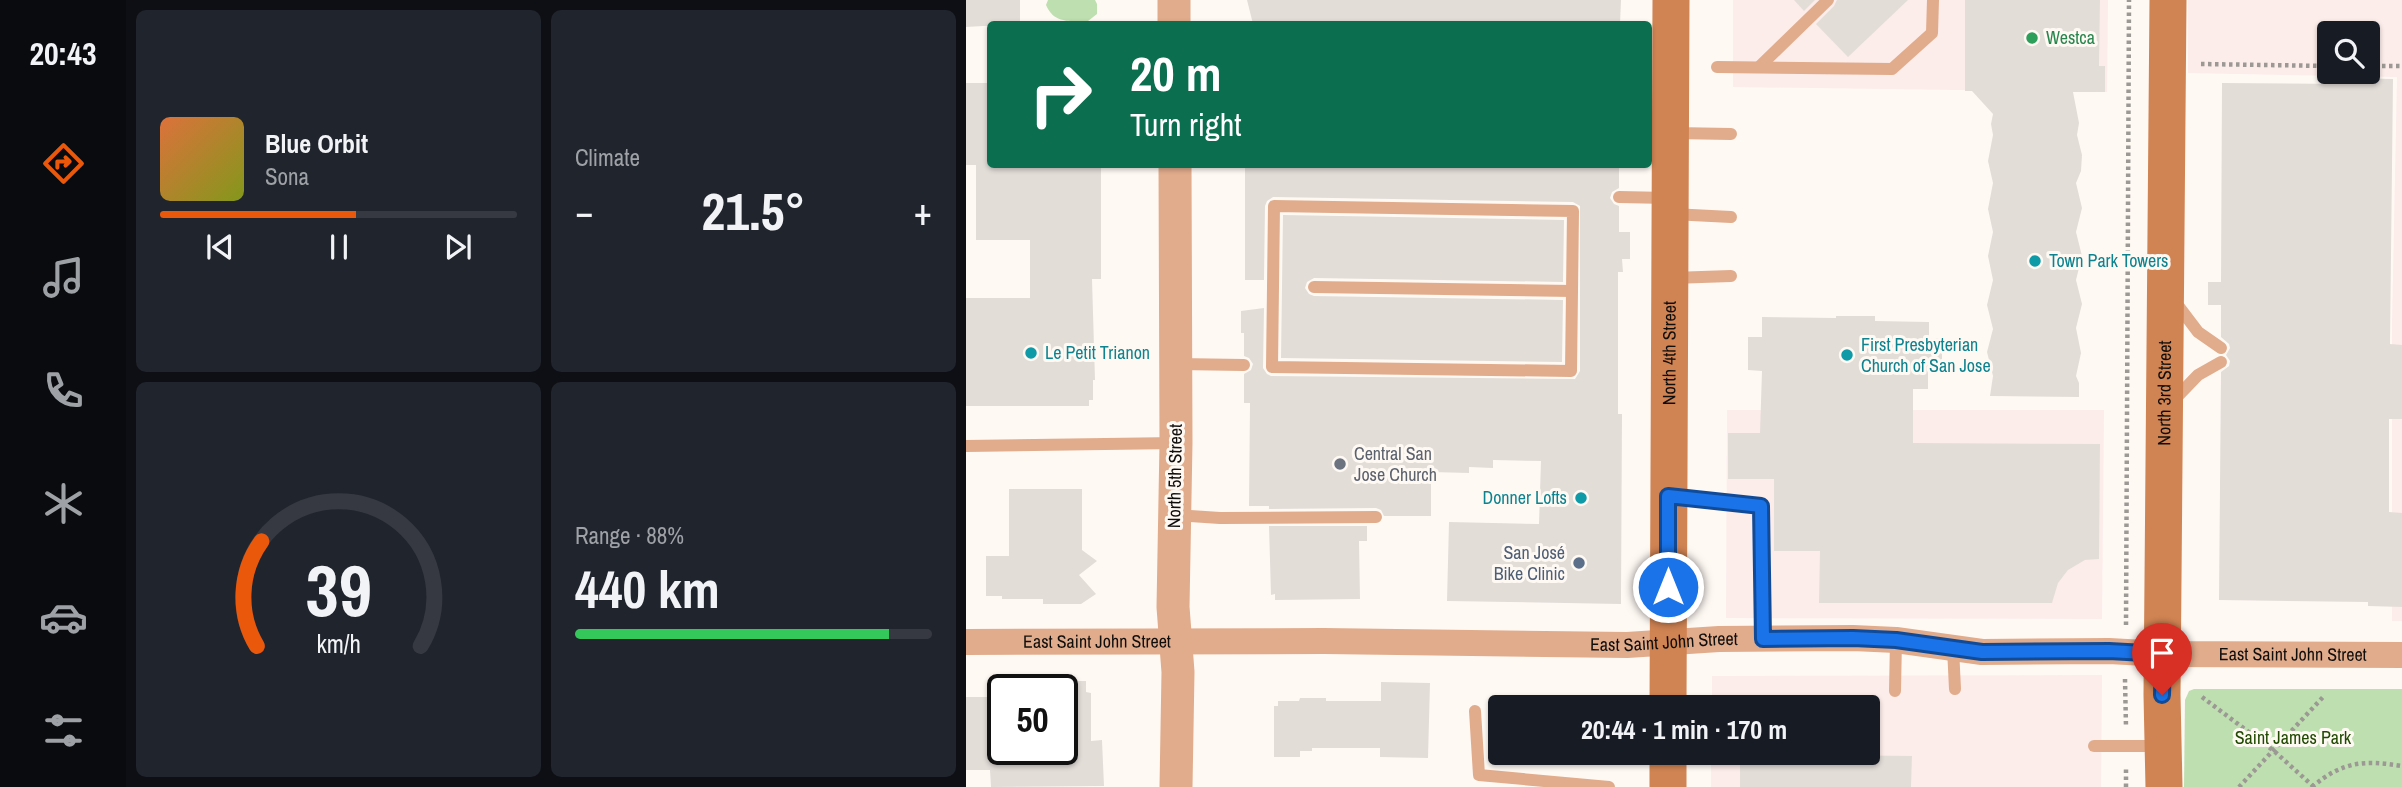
<!DOCTYPE html>
<meta charset="utf-8">
<style>
:root{--surface:#171b24;--page:#20242c;--text:#f1f3f6;--muted:#9ea1a6;--line:#363941;--accent:#ea580c}
body{margin:0;font-family:"Archivo Narrow",sans-serif;background:var(--page);color:var(--text);height:100vh;display:flex;flex-direction:column;font-size:26px;white-space:nowrap}
*{box-sizing:border-box;margin:0}
p{font-size:23px;color:var(--muted)}
.icon{flex:none;width:38px;height:38px;fill:none;stroke:currentColor;stroke-width:2;stroke-linecap:round;stroke-linejoin:round}
.map{position:relative;flex:1;overflow:hidden}
.panel{display:flex;flex-direction:column;gap:10px;padding:10px;background:#0d0f14;width:840px}
.panel>*{flex:none}
.hud{position:absolute;left:21px;top:21px;width:665px;height:147px;border-radius:7px;box-shadow:0 2px 5px #0004;background:#0b6e4f;color:#fff;overflow:hidden}
.fabs{position:absolute;left:1351px;top:21px;display:grid;gap:14px}
.fabs a{display:grid;place-items:center;width:63px;height:63px;border-radius:7px;background:var(--surface);box-shadow:0 2px 5px #0004;font-size:35px}
.speed{position:absolute;left:21px;top:674px;display:flex;gap:14px;font-size:35px;font-weight:700;text-align:center}
.speed>*{display:grid;place-content:center;width:91px;height:91px;border-radius:50%;background:var(--surface);box-shadow:0 2px 5px #0004;line-height:1}
.speed .limit{border:4px solid #111;border-radius:10px;background:#fff;color:#111}
.pin{position:absolute;display:grid;place-items:center;width:60px;height:60px;color:#fff;margin:-72px -30px;border-radius:50% 50% 50% 0;rotate:-45deg;box-shadow:0 0 7px #0007}
.pin .icon{rotate:45deg}
.me{position:absolute;width:77px;margin:-38px;rotate:0deg;stroke-linejoin:round;filter:drop-shadow(0 0 5px #0008)}
.turn{display:flex;align-items:center;gap:24px;height:147px;padding:0 28px;font-size:32px}
.turn .icon{width:91px;height:91px;stroke-width:2.5}
.turn b{display:block;font-size:49px;line-height:60px}
.big{font-size:52px;font-weight:700;line-height:1.1}
.panel .widget{flex:1;display:flex;flex-direction:column;justify-content:center;gap:10px;min-width:0;padding:0 24px;border-radius:10px;background:var(--page)}
.panel .dial{align-items:center;gap:0}
.dial svg{height:182px;overflow:visible;fill:none;stroke:var(--line);stroke-width:7;stroke-linecap:round;text-anchor:middle}
.dial text{fill:var(--text);stroke:none}
.song{display:flex;align-items:center;gap:21px}
.cover{width:84px;height:84px;border-radius:10px;background:linear-gradient(135deg,hsl(20 70% 55%),hsl(70 70% 35%))}
.played{height:7px;border-radius:4px;background:linear-gradient(90deg,var(--accent) 55%,var(--line) 55%)}
.keys{display:flex;justify-content:space-around;direction:ltr}
.heat{display:flex;justify-content:space-between;align-items:center;font-size:38px;direction:ltr}
.charge{height:10px;border-radius:5px;background:linear-gradient(90deg,#34c759 88%,var(--line) 0)}
.panel .tiles{flex:1;display:grid;gap:10px;grid-template-columns:repeat(2,1fr)}
.trip{position:absolute;left:522px;top:695px;width:392px;height:70px;border-radius:7px;background:var(--surface);box-shadow:0 2px 5px #0004;font-weight:700;line-height:70px;text-align:center}
main{display:flex;flex:1;min-height:0}
.dock{display:flex;flex-direction:column;width:126px;justify-content:space-around;align-items:center;background:#090b0e;color:var(--muted)}
.dock .icon{width:49px;height:49px}
.dock .current{color:var(--accent)}
.dock b{font-size:32px;color:var(--text)}
.map>svg:first-child{display:block}
.commercial{fill:#fcecea;fill-rule:evenodd}
.green{fill:#bedfb0}
.building{fill:#e3ddd8}
.lines{fill:none;stroke-linecap:round;stroke-linejoin:round}
.path{stroke:#9c9894;stroke-width:4.5;stroke-dasharray:3.5 3.5;stroke-linecap:butt}
.service{stroke:#e1ac8c;stroke-width:12}
.minor{stroke:#e1ac8c;stroke-width:26}
.tertiary{stroke:#e1ac8c;stroke-width:33}
.secondary{stroke:#d18453;stroke-width:37}
.route-casing{stroke:#114b97;stroke-width:18}
.route{stroke:#1a73e8;stroke-width:12}
.leisure-dot{fill:#2e9e5b;stroke:#fff9f4;stroke-width:2.5}
.culture-dot{fill:#0f9aa8;stroke:#fff9f4;stroke-width:2.5}
.worship-dot{fill:#6b7280;stroke:#fff9f4;stroke-width:2.5}
.service-dot{fill:#5c6f8a;stroke:#fff9f4;stroke-width:2.5}
.labels{text-anchor:middle;stroke-width:6;stroke-linejoin:round;paint-order:stroke}
.leisure-label{font-size:18px;fill:#27864d;stroke:#fff9f4;text-anchor:start}
.culture-label{font-size:18px;fill:#0d838f;stroke:#fff9f4;text-anchor:start}
.street-label{font-size:18px;fill:#100e0d;stroke:#fff9f4}
.worship-label{font-size:18px;fill:#5b616d;stroke:#fff9f4;text-anchor:start}
.service-label{font-size:18px;fill:#4e5e75;stroke:#fff9f4;text-anchor:end}
.park-label{font-size:18px;fill:#1f4a00;stroke:#fff9f4}
</style>
<main>
<nav class="dock">
<b>20:43</b>
<svg class="icon current" aria-label="directions" viewBox="0 0 24 24"><path d="M12 3l9 9-9 9-9-9zM9 14v-3h6M13 9l2 2-2 2"/></svg>
<svg class="icon" aria-label="music" viewBox="0 0 24 24"><path d="M9 18V5l10-2v13"/><circle cx="6" cy="18" r="3"/><circle cx="16" cy="16" r="3"/></svg>
<svg class="icon" aria-label="phone" viewBox="0 0 24 24"><path d="M5 4h4l2 5-3 2q2 4 5 5l2-3 5 2v4C11 20 4 13 5 4z"/></svg>
<svg class="icon" aria-label="climate" viewBox="0 0 24 24"><path d="M12 3v18M4 7l16 10M4 17L20 7"/></svg>
<svg class="icon" aria-label="car" viewBox="0 0 24 24"><path d="M5 17H2v-5l4-1 3-4h7l3 4 3 1v5h-3M9 17h6M6 11h13"/><circle cx="7" cy="17" r="2"/><circle cx="17" cy="17" r="2"/></svg>
<svg class="icon" aria-label="filters" viewBox="0 0 24 24"><path d="M4 7h16M4 17h16"/><circle cx="9" cy="7" r="2"/><circle cx="15" cy="17" r="2"/></svg>
</nav>
<section class="panel">
<div class="tiles">
<div class="widget">
<div class="song"><i class="cover"></i><div><b>Blue Orbit</b><p>Sona</p></div></div>
<div class="played"></div>
<div class="keys"><svg class="icon" aria-label="previous" viewBox="0 0 24 24"><path d="M18 5L8 12l10 7zM5 5v14"/></svg><svg class="icon" aria-label="pause" viewBox="0 0 24 24"><path d="M8 5v14M16 5v14"/></svg><svg class="icon" aria-label="next" viewBox="0 0 24 24"><path d="M6 5l10 7-10 7zM19 5v14"/></svg></div>
</div>
<div class="widget"><p>Climate</p>
<div class="heat"><a>−</a><b class="big">21.5°</b><a>+</a></div>
</div>
<div class="widget dial"><svg viewBox="0 0 100 80">
<path d="M14 69A42 42 0 1 1 86 69"/>
<path d="M14 69A42 42 0 0 1 16 23" stroke="#ea580c"/>
<text x="50" y="56" font-size="32" font-weight="700">39</text>
<text x="50" y="72" font-size="11">km/h</text>
</svg></div>
<div class="widget"><p>Range · 88%</p><b class="big">440 km</b><div class="charge"></div></div>
</div>
</section>
<div class="map">
<svg width="1436" height="787" viewBox="0 0 1436 787">
<rect width="100%" height="100%" fill="#fff9f4"/>
<g class="commercial">
<path d="M 767,0 L 1142,0 L 1141,92 L 767,87 Z"/>
<path d="M 1222,0 L 1436,0 L 1436,621 L 1426,621 L 1426,324 L 1431,77 L 1222,73 ZM 1363,33 L 1402,33 L 1402,72 L 1363,72 Z"/>
<path d="M 761,410 L 1138,410 L 1136,619 L 760,618 Z"/>
<path d="M 1136,675 L 1135,787 L 745,787 L 745,753 L 901,752 L 901,707 L 746,707 L 746,676 Z"/>
</g>
<g class="green">
<path d="M 82,0 L 129,0 L 131,4 L 131,14 L 122,21 C 104,21 88,24 80,5 Z"/>
<path d="M 1228,689 L 1436,689 L 1436,787 L 1218,787 L 1219,700 L 1223,691 Z"/>
</g>
<g class="building">
<path d="M 0,0 L 54,0 L 54,24 L 0,27 Z"/>
<path d="M 281,0 L 655,0 L 654,24 L 287,24 Z"/>
<path d="M 828,0 L 849,0 L 838,11 Z"/>
<path d="M 871,0 L 942,0 L 882,57 L 850,24 L 868,6 Z"/>
<path d="M 999,0 L 1134,0 L 1133,66 L 1139,66 L 1139,92 L 1107,92 L 1113,123 L 1111,135 L 1116,155 L 1115,171 L 1110,183 L 1116,208 L 1110,232 L 1116,256 L 1110,280 L 1116,304 L 1110,328 L 1115,353 L 1110,376 L 1113,383 L 1113,397 L 1024,396 L 1027,376 L 1021,352 L 1027,329 L 1021,305 L 1027,280 L 1022,256 L 1027,232 L 1022,209 L 1027,183 L 1022,161 L 1027,135 L 1025,124 L 1027,114 L 1006,91 L 999,91 Z"/>
<path d="M 1379,78 L 1427,79 L 1424,344 L 1436,345 L 1436,419 L 1423,419 L 1423,512 L 1436,513 L 1436,607 L 1402,606 L 1402,602 L 1253,600 L 1255,372 L 1263,366 L 1264,361 L 1260,355 L 1264,348 L 1263,344 L 1255,337 L 1255,305 L 1242,305 L 1242,282 L 1255,282 L 1256,83 L 1379,84 Z"/>
<path d="M 0,83 L 24,83 L 24,164 L 135,164 L 135,279 L 126,279 L 129,380 L 127,380 L 127,400 L 123,400 L 123,406 L 0,406 L 0,298 L 64,298 L 64,240 L 10,240 L 10,165 L 0,165 Z"/>
<path d="M 285,164 L 653,164 L 653,188 L 646,192 L 644,198 L 648,204 L 653,206 L 653,232 L 664,232 L 664,259 L 656,259 L 657,272 L 652,272 L 652,414 L 656,414 L 655,604 L 481,601 L 483,522 L 573,524 L 575,461 L 527,460 L 527,468 L 503,467 L 503,473 L 465,472 L 465,516 L 418,516 L 415,510 L 410,508 L 303,509 L 303,506 L 283,506 L 284,403 L 278,403 L 278,374 L 285,370 L 287,364 L 283,358 L 278,356 L 278,333 L 275,333 L 275,311 L 298,308 L 297,368 L 301,374 L 305,376 L 609,379 L 614,371 L 614,206 L 607,202 L 307,197 L 301,201 L 299,206 L 298,280 L 279,280 L 279,166 Z"/>
<path d="M 317,215 L 598,220 L 597,282 L 348,278 L 341,282 L 339,288 L 343,294 L 348,296 L 597,300 L 596,362 L 315,358 Z"/>
<path d="M 870,316 L 909,316 L 909,321 L 963,322 L 963,339 L 976,338 L 976,370 L 962,370 L 962,389 L 947,389 L 947,443 L 1134,444 L 1133,559 L 1119,560 L 1102,570 L 1092,583 L 1086,603 L 853,603 L 854,551 L 808,551 L 808,479 L 762,479 L 762,433 L 794,433 L 796,371 L 782,370 L 782,337 L 796,337 L 796,317 L 870,318 Z"/>
<path d="M 43,489 L 116,489 L 116,550 L 131,561 L 113,575 L 130,594 L 115,604 L 77,604 L 77,599 L 36,599 L 36,596 L 20,596 L 20,556 L 43,556 Z"/>
<path d="M 303,526 L 401,526 L 401,541 L 393,541 L 394,599 L 309,600 L 309,594 L 305,595 Z"/>
<path d="M 96,681 L 120,681 L 120,692 L 125,693 L 125,741 L 136,740 L 138,786 L 25,787 L 24,770 L 0,770 L 0,697 L 37,697 L 37,749 L 96,749 Z"/>
<path d="M 415,682 L 464,683 L 462,758 L 414,757 L 414,748 L 346,748 L 346,751 L 334,751 L 334,757 L 308,757 L 308,706 L 312,706 L 312,701 L 333,701 L 334,698 L 360,698 L 360,701 L 415,701 Z"/>
<path d="M 774,754 L 946,756 L 945,787 L 774,787 Z"/>
</g>
<g class="lines">
<g class="path">
<path d="M 1235,64 L 1363,66"/>
<path d="M 1402,66 L 1436,66"/>
<path d="M 1160,625 L 1163,0"/>
<path d="M 1159,679 L 1160,727"/>
<path d="M 1236,697 L 1308,751 L 1348,787"/>
<path d="M 1160,787 L 1160,767"/>
<path d="M 1273,787 L 1358,696"/>
<path d="M 1346,787 C 1377,761 1398,760 1436,766"/>
</g>
<g class="service">
<path d="M 751,67 L 926,69 L 966,33 L 967,0"/>
<path d="M 793,67 L 862,0"/>
<path d="M 709,133 L 765,134"/>
<path d="M 653,197 L 702,198"/>
<path d="M 308,206 L 607,211 L 605,371 L 306,367 Z"/>
<path d="M 706,214 L 765,217"/>
<path d="M 706,278 L 765,276"/>
<path d="M 348,287 L 606,291"/>
<path d="M 1210,303 L 1232,332 L 1255,348"/>
<path d="M 212,364 L 278,365"/>
<path d="M 1207,401 L 1232,375 L 1255,362"/>
<path d="M 0,446 L 210,443"/>
<path d="M 705,496 L 795,506 L 797,639"/>
<path d="M 209,515 L 254,518 L 410,517"/>
<path d="M 987,648 L 989,689"/>
<path d="M 929,691 L 930,640"/>
<path d="M 509,711 L 513,775 L 643,787"/>
<path d="M 1128,746 L 1194,746"/>
</g>
<path class="minor" id="s1" d="M 0,642 L 358,641 L 661,645 L 753,639 L 887,638 L 930,640 L 1016,652 L 1143,651 L 1197,654 L 1436,655"/>
<g class="tertiary">
<path d="M 208,0 L 208,24"/>
<path d="M 209,164 L 210,443 L 207,607 L 212,672 L 210,787"/>
</g>
<g class="secondary">
<path id="s2" d="M 702,707 L 705,0"/>
<path d="M 702,787 L 702,752"/>
<path id="s3" d="M 1198,787 L 1196,695 L 1202,0"/>
</g>
</g>
<g class="lines">
<defs>
<path id="route" d="M 702,587 L 702,496 L 795,506 L 797,639 L 887,638 L 930,640 L 1016,652 L 1143,651 L 1197,654 L 1196,695"/>
</defs>
<use href="#route" class="route-casing"/>
<use href="#route" class="route"/>
</g>
<circle class="leisure-dot" cx="1066" cy="38" r="7"/>
<g class="culture-dot">
<circle cx="1069" cy="261" r="7"/>
<circle cx="65" cy="353" r="7"/>
<circle cx="881" cy="355" r="7"/>
<circle cx="615" cy="498" r="7"/>
</g>
<circle class="worship-dot" cx="374" cy="464" r="7"/>
<circle class="service-dot" cx="613" cy="563" r="7"/>
<g class="labels">
<g class="leisure-label">
<text x="1080" y="44">Westca</text>
</g>
<g class="culture-label">
<text x="1083" y="267">Town Park Towers</text>
<text x="895" y="351">First Presbyterian<tspan x="895" dy="21">Church of San Jose</tspan></text>
<text x="79" y="359">Le Petit Trianon</text>
<text x="601" y="504" text-anchor="end">Donner Lofts</text>
</g>
<g class="street-label">
<text dy="6" stroke="none"><textPath href="#s2" startOffset="354">North 4th Street</textPath></text>
<text dy="6" stroke="none"><textPath href="#s3" startOffset="394">North 3rd Street</textPath></text>
<text transform="translate(209 476) rotate(-89)" y="6">North 5th Street</text>
<text dy="6" stroke="none"><textPath href="#s1" startOffset="131">East Saint John Street</textPath></text>
<text dy="6" stroke="none"><textPath href="#s1" startOffset="698">East Saint John Street</textPath></text>
<text dy="6" stroke="none"><textPath href="#s1" startOffset="1328">East Saint John Street</textPath></text>
</g>
<g class="worship-label">
<text x="388" y="460">Central San<tspan x="388" dy="21">Jose Church</tspan></text>
</g>
<g class="service-label">
<text x="599" y="559">San José<tspan x="599" dy="21">Bike Clinic</tspan></text>
</g>
<g class="park-label">
<text x="1327" y="744">Saint James Park</text>
</g>
</g>
</svg>
<div class="fabs">
<a><svg class="icon" aria-label="search" viewBox="0 0 24 24"><circle cx="10" cy="10" r="6"/><path d="M15 15l6 6"/></svg></a>
</div>
<div class="speed"><div class="limit">50</div></div>
<div class="pin" style="left:1196px;top:695px;background:#d93025"><svg class="icon" aria-label="arrive" viewBox="0 0 24 24"><path d="M6 21V4h12l-3 4 3 4H6"/></svg></div>
<svg class="me" style="left:702px;top:587px" viewBox="-20 -20 40 40"><circle r="17" fill="#1a73e8" stroke="#fff" stroke-width="3"/><path d="M0-11L8 9 0 5-8 9z" fill="#fff"/></svg>
<div class="trip">20:44 · 1 min · 170 m</div>
<div class="hud">
<div class="turn"><svg class="icon" aria-label="right" viewBox="0 0 24 24"><path d="M7 20v-9h11M14 6l5 5-5 5"/></svg><div><b>20 m</b>Turn right</div></div>
</div>
</div>
</main>
